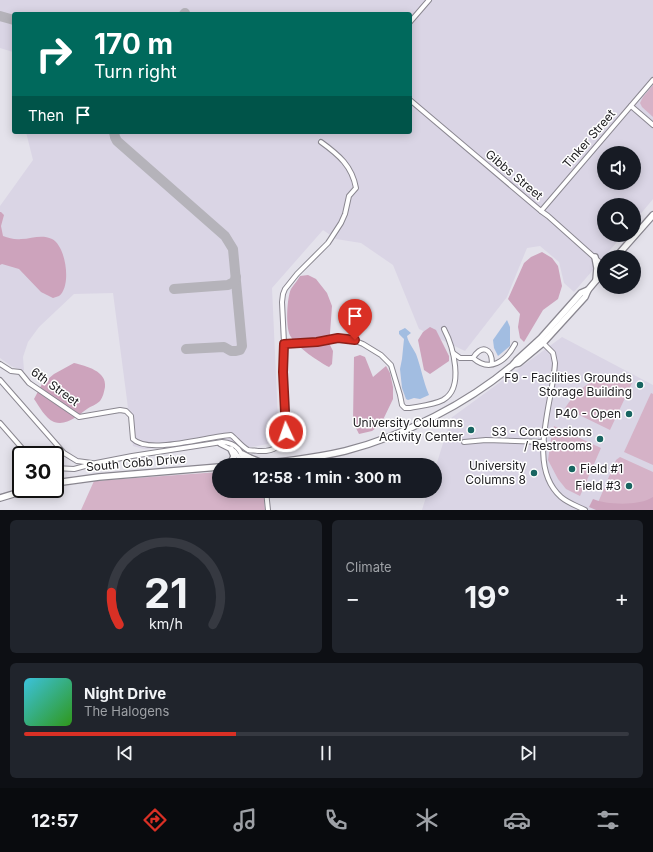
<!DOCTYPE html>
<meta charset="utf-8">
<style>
:root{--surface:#171b24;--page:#20242c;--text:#f1f3f6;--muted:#9ea1a6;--line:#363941;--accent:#d93025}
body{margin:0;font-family:Inter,sans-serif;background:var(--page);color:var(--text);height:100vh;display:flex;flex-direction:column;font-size:15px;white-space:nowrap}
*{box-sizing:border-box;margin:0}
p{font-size:13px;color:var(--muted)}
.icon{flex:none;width:22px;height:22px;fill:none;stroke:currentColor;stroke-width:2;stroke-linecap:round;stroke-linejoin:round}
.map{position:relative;height:510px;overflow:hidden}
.sheet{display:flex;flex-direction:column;gap:10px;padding:10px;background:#0d0f14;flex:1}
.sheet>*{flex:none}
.guide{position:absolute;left:12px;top:12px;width:400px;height:122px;border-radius:4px;box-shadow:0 2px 10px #0003;background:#00695c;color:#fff;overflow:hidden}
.tools{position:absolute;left:597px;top:146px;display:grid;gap:8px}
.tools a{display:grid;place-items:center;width:44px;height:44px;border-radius:50%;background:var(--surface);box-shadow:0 2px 10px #0003;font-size:20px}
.speed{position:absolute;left:12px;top:446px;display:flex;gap:8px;font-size:20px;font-weight:700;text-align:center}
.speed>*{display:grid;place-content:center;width:52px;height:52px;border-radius:50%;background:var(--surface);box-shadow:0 2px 10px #0003;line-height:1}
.speed .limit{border:2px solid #111;border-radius:6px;background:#fff;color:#111}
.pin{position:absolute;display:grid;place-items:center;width:34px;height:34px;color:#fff;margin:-41px -17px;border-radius:50% 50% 50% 0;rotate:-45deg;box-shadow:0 0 4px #0007}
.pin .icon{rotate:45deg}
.me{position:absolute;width:44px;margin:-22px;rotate:357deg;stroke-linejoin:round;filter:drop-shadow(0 0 3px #0008)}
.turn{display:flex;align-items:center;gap:14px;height:84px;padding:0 16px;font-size:18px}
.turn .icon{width:52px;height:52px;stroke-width:2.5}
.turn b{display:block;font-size:28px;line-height:34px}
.then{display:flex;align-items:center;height:38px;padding:0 16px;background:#0003;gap:8px;font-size:15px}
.big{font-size:30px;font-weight:700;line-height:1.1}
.sheet .tile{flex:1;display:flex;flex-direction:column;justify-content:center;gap:6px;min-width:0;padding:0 14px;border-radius:6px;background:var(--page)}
.sheet .dial{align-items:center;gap:0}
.dial svg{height:104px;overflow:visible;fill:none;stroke:var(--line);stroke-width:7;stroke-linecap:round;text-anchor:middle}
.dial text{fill:var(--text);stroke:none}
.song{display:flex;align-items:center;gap:12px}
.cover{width:48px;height:48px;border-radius:6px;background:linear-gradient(135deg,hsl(190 70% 55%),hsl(110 70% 35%))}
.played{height:4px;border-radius:2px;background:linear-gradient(90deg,var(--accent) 35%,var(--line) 35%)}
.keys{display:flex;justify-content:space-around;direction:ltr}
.heat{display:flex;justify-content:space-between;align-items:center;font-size:22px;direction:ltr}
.sheet .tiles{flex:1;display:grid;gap:10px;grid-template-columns:1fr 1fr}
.tile:last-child{grid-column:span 2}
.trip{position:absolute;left:212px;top:458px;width:230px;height:40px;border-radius:20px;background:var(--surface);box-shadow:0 2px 10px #0003;font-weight:700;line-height:40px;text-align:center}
.dock{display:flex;height:64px;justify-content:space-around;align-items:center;background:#090b0e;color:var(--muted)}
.dock .icon{width:28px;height:28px}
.dock .on{color:var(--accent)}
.dock b{font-size:18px;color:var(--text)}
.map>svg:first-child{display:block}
.built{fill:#dad5e5;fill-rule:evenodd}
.green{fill:#d5b2c7}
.forest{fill:#cda3bc}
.water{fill:#a2bde1}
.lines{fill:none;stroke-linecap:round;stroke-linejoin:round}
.taxiway{stroke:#b5b3ba;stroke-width:10}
.minor-casing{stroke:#8a8790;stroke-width:6}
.major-casing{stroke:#8a8790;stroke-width:8}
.minor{stroke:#fff;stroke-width:4}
.major{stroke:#fff;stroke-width:5.5}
.route-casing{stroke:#8d1f18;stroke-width:10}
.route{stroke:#d93025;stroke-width:7}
.poi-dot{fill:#186561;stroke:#fff;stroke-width:1.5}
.labels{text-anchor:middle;stroke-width:3;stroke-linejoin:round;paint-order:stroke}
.street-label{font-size:12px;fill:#222124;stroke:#fff}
.poi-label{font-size:12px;fill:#222124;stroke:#fff;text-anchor:end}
</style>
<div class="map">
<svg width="653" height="510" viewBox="0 0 653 510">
<rect width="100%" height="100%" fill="#e4e2eb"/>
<g class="built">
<path d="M 0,0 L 653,0 L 653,199 L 634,222 L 634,205 L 604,205 L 604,235 L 623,235 L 574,292 L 564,283 L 559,262 L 540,246 L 527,248 L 507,297 L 465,351 L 419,329 L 393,265 L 361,243 L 336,239 L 323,230 L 272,288 L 279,442 L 245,448 L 226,439 L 160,448 L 144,449 L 133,446 L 113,293 L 74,294 L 39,327 L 28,342 L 23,357 L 24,371 L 11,366 L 0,358 L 0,206 L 33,160 L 26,132 L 410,132 L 410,14 L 14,14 L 14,53 L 13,52 L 0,48 ZM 604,153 L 634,153 L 634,183 L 604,183 Z"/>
<path d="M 562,337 L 653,385 L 653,510 L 422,510 L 428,491 L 435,491 L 435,469 L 451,418 Z"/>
</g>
<g class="green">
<path d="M 653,85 L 653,117 L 642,107 L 640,103 L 643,97 Z"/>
<path d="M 603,377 L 616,378 L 632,383 L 610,430 L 565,408 C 575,393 585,383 603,377 Z"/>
<path d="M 651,393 L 653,394 L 653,465 L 624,452 Z"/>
<path d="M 554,426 L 601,448 L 580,496 L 566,489 L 558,479 L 548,460 L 551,439 Z"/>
<path d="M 620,457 L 653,472 L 653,500 L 642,507 L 597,505 L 616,460 Z"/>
<path d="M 219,472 L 219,491 L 263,491 L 265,510 L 81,510 L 94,481 Z"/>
</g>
<g class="forest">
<path d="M 0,212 L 1,212 L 4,215 L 1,226 L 3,236 C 9,238 15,240 21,239 C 32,239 41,234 52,239 C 66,246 72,286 59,296 C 57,297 55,297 53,298 L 41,292 L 19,269 L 2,264 L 0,265 Z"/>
<path d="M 542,252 L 552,258 L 558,266 L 562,286 L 558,299 L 543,310 L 524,342 L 520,338 L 518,327 L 520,314 L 508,299 L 524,263 L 531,257 Z"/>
<path d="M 308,275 L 316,279 L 327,293 L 332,306 L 330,333 L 330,345 L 333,351 L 332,364 L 329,367 C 319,362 297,347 291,337 C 285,329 287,297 291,289 C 294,284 298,280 300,276 Z"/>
<path d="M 430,327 L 436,330 L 449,356 L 449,361 L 430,374 L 424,370 L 418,340 L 423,332 Z"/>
<path d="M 360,355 L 365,357 L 373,377 L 386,366 L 390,373 L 393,387 L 393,399 L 381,424 L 372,431 L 359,434 L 353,422 L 354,357 Z"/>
<path d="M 74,363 C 86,366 107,371 105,387 C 104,392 103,397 100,401 C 96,405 91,406 87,409 C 77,416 67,426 54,422 C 45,418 39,406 34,399 L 42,384 L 54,374 Z"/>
<path d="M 653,497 L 653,510 L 596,510 L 589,507 L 593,499 C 607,505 640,506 653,497 Z"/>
</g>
<g class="water">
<path d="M 507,320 L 510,327 L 510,346 L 498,356 L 494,348 L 493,340 Z"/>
<path d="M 405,328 L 411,333 L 407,336 C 408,342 413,348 416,354 C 421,367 423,381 429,395 L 420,399 L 414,398 L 408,400 L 406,399 L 402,388 L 400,369 L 402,359 L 404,339 L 399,334 L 399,331 Z"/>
</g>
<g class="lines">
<g class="taxiway">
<path d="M 184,14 L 185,13"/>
<path d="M 0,16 L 14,20"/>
<path d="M 114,132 L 115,137 L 117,141 L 225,236 L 233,249 L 242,346 L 240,350 L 236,351 L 231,351 L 224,347 L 186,349"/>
<path d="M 174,289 L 228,285 L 234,282 L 236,277"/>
</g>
<defs>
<g id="minor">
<path d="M 410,22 L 429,0"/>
<path d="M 410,100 L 541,211 L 548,216 L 604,266"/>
<path d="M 631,106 L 653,125"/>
<path d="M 541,211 L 653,80"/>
<path d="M 284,343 L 317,342 L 338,338 L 351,339 L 363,344 L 381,355 L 391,365 L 400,395 L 402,405 L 405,408 L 410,408 C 420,406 433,405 443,400 C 465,388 453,346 444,329"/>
<path d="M 543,343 L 553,353 L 555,363 C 553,403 526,466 561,497 C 568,503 577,506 585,510"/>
<path d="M 453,353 L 460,358 L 473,358 C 482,344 492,348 492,364"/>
<path d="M 473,358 C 490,373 506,361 515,344"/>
<path d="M 0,364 L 11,371 L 20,372 L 29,383 L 79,417 L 120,410 L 126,411 L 131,416 L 133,439 C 148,455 209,436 231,435 C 236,439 242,447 248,450 C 251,451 255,450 258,451 C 274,452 281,447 286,432 L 283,372 L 284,343 L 282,302 L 283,294 L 285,289 L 297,274 L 328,243 L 341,223 L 345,214 L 349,196 L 356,188 C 352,166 339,155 321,142"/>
<path d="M 0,380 L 64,453 L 77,461 L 92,463"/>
<path d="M 0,423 L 28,455"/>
<path d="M 464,442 L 486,440 L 544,442"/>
<path d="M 220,444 L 234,451 L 243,463"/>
<path d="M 55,468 L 74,469 L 96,463 L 132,456 L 222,442 C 237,443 242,451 245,465"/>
<path d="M 266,491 L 268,510"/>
</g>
<g id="major">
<path d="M 595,257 L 597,268 L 596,280"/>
<path d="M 616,257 L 653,215"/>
<path d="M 514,364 L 519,363 L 543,343 L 585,297 L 588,290"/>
<path d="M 242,454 L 250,458 L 262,463"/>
<path d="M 230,465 L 234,456 L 231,449"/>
<path d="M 243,465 C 277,462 311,459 345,451 C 404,436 468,403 514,364 L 517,360 L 541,338 L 581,293 L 588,290 L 604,271"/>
<path d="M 55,483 L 99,477 L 219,467"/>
<path d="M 0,498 L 30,489"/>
</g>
</defs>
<use href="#minor" class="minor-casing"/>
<use href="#major" class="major-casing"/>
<use href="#minor" class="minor"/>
<use href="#major" class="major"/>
</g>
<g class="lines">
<defs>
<path id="route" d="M 286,432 L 283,372 L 284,344 L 317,342 L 338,338 L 355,340"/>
</defs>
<use href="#route" class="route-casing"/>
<use href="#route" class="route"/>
</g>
<g class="poi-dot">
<circle cx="640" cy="385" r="4"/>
<circle cx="629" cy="414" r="4"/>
<circle cx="471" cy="430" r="4"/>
<circle cx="600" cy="439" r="4"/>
<circle cx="572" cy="469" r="4"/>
<circle cx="534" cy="473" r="4"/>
<circle cx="629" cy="486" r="4"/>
</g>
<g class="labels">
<g class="street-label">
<text transform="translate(589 139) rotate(-49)" y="4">Tinker Street</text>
<text transform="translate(514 175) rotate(40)" y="4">Gibbs Street</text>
<text transform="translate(55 387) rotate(36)" y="4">6th Street</text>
<text transform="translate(136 463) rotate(-5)" y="4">South Cobb Drive</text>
</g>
<g class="poi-label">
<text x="632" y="382">F9 - Facilities Grounds<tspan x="632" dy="14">Storage Building</tspan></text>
<text x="621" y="418">P40 - Open</text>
<text x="463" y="427">University Columns<tspan x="463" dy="14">Activity Center</tspan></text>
<text x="592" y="436">S3 - Concessions<tspan x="592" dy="14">/ Restrooms</tspan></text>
<text x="526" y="470">University<tspan x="526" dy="14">Columns 8</tspan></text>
<text x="580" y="473" text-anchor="start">Field #1</text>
<text x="621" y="490">Field #3</text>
</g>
</g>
</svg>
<div class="tools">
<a><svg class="icon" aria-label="sound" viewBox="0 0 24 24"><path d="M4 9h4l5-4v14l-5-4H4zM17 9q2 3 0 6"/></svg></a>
<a><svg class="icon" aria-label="search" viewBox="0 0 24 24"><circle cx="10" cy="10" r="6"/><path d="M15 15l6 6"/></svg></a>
<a><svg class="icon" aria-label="layers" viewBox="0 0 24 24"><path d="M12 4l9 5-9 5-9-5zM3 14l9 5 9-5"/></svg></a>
</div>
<div class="speed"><div class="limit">30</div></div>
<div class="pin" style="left:355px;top:340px;background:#d93025"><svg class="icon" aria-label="arrive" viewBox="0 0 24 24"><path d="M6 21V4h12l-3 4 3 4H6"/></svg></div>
<svg class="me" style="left:286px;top:432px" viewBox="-20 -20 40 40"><circle r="17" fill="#d93025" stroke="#fff" stroke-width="3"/><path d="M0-11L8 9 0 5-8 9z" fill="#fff"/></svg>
<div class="trip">12:58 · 1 min · 300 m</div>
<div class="guide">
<div class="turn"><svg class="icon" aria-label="right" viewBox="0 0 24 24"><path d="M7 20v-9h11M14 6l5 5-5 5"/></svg><div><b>170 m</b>Turn right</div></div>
<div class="then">Then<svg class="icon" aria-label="arrive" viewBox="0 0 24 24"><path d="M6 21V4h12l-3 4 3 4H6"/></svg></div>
</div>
</div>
<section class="sheet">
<div class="tiles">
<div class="tile dial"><svg viewBox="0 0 100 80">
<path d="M14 69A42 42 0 1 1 86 69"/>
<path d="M14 69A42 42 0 0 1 8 44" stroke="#d93025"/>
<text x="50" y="56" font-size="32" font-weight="700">21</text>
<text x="50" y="72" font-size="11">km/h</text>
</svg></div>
<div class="tile"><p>Climate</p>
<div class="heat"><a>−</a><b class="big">19°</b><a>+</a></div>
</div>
<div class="tile">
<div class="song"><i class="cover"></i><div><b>Night Drive</b><p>The Halogens</p></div></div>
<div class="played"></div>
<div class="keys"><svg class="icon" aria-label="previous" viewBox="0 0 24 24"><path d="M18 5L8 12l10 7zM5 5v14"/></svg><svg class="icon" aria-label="pause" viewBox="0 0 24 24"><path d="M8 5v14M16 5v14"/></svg><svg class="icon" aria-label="next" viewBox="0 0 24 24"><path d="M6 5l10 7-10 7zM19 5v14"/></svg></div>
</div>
</div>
</section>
<nav class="dock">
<b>12:57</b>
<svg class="icon on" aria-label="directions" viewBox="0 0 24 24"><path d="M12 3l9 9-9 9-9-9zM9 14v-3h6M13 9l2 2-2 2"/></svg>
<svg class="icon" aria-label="music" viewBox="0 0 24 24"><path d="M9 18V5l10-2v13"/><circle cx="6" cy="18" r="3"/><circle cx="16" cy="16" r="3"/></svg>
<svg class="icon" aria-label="phone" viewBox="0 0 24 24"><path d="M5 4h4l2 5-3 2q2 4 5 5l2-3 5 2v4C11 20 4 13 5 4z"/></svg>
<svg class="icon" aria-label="climate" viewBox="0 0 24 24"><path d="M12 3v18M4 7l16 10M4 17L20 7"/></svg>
<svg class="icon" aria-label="car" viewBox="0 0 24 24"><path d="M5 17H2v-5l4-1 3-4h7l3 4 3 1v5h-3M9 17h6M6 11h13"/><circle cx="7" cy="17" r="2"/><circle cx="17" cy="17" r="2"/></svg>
<svg class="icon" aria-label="filters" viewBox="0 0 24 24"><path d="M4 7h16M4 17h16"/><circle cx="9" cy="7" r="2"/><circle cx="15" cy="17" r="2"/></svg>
</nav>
